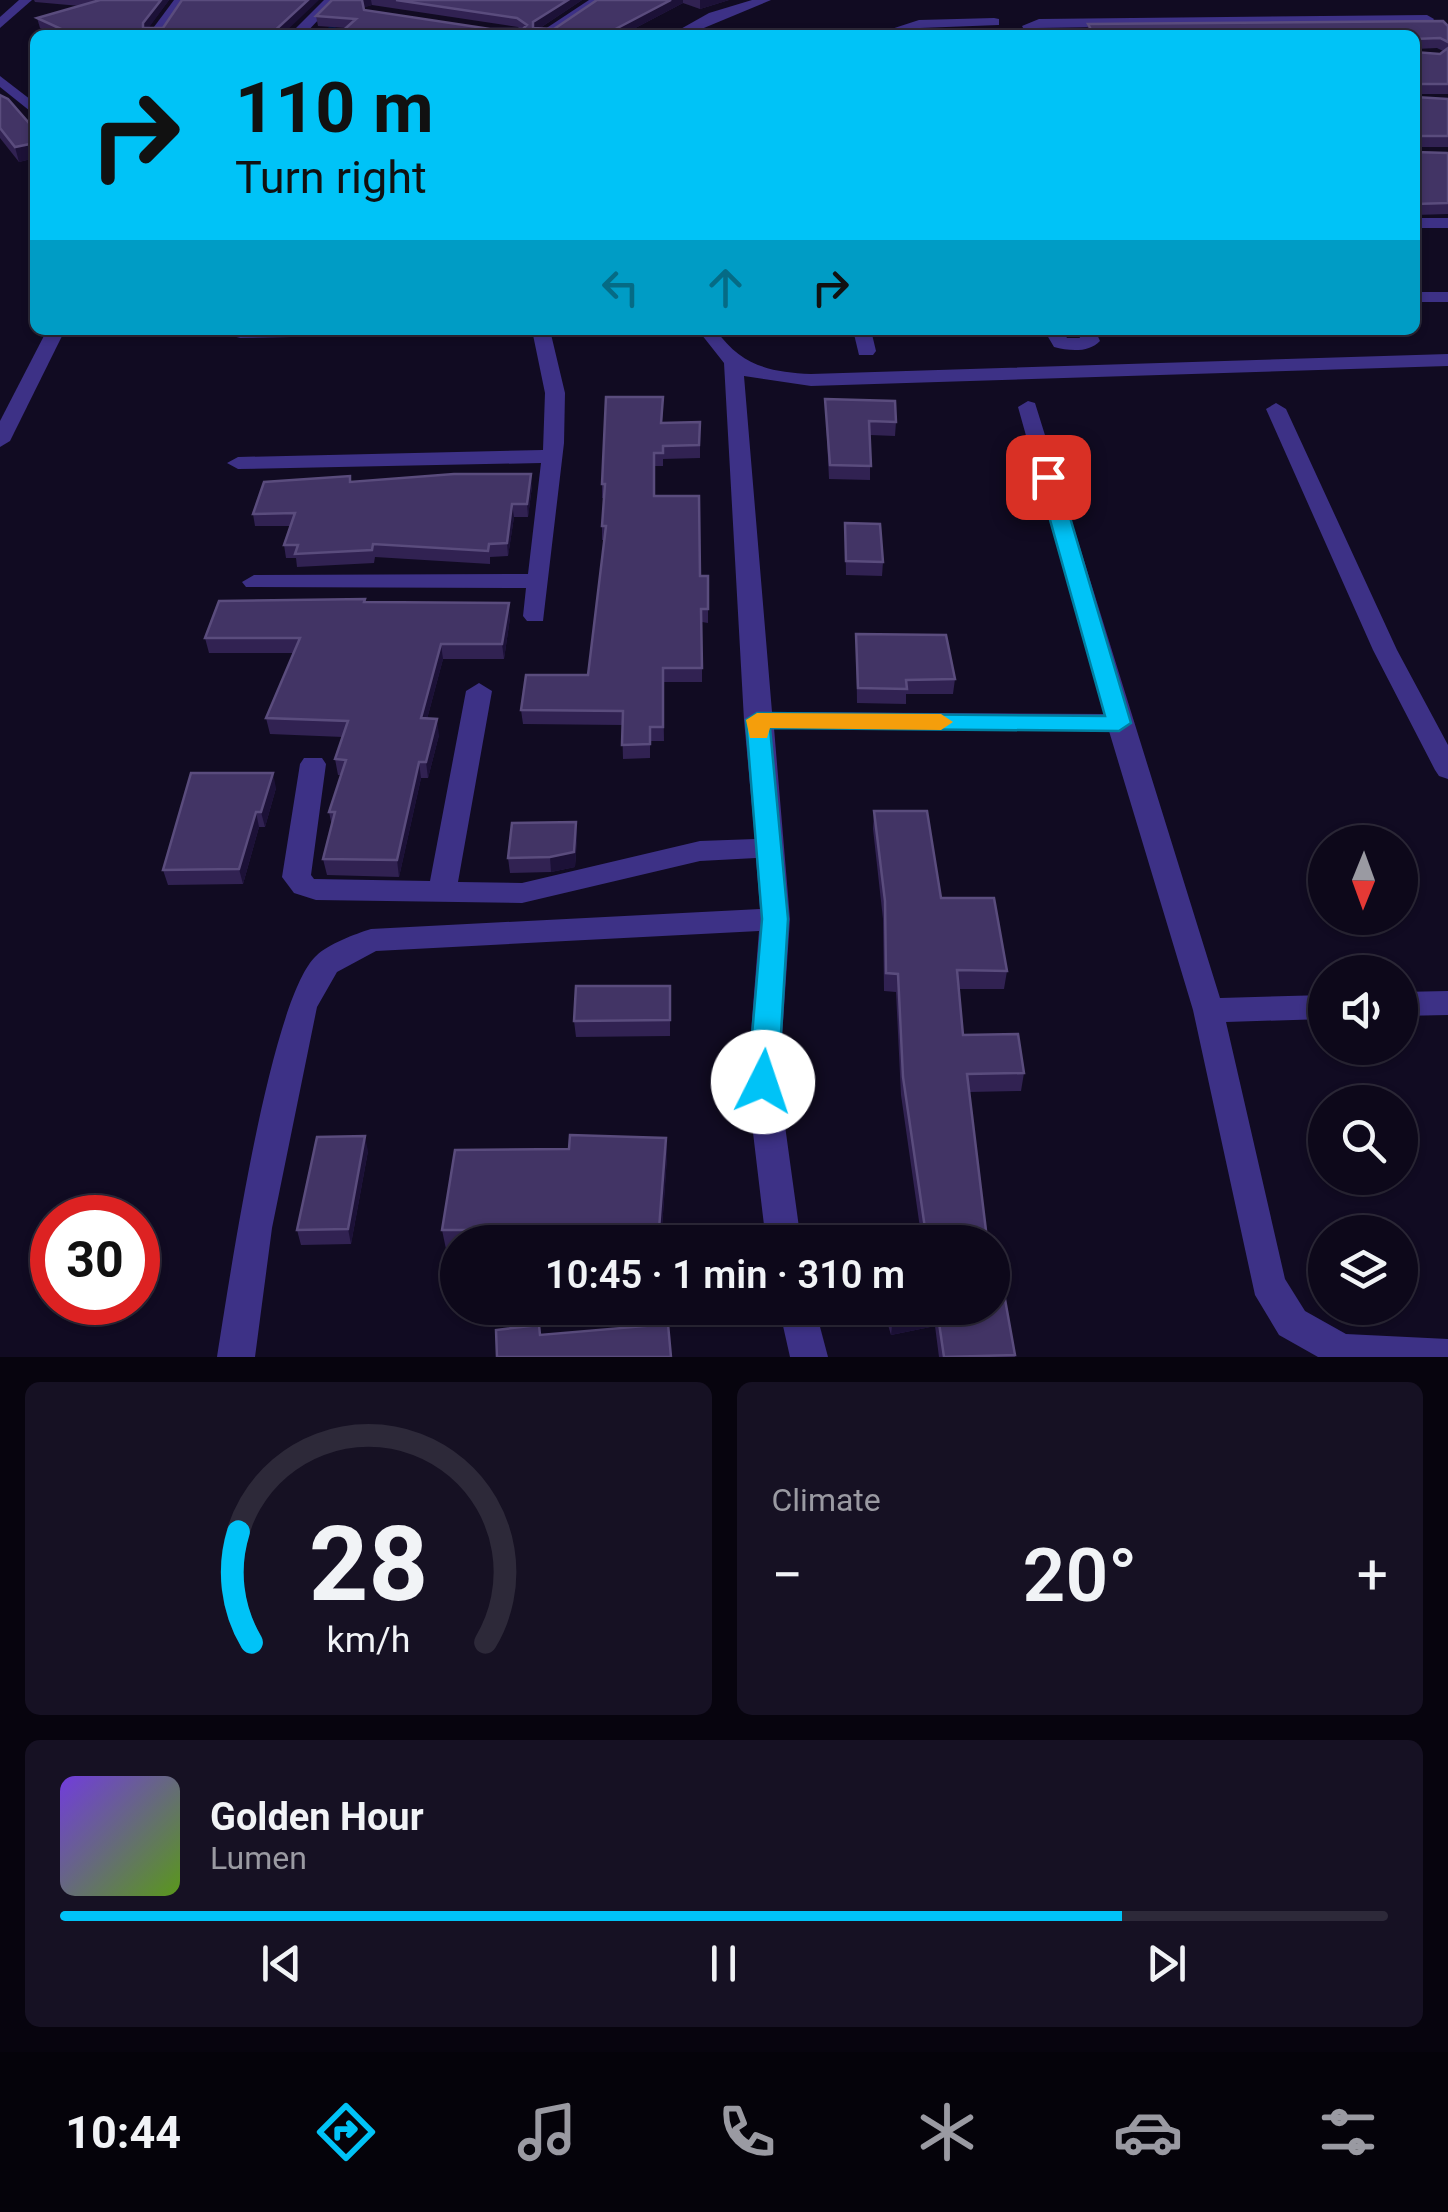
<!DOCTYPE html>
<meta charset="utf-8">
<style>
:root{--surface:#0d081a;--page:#161123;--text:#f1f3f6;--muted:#9a9aa2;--line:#2d2939;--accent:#00c3f7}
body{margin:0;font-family:Roboto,sans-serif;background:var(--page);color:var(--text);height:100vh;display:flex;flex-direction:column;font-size:38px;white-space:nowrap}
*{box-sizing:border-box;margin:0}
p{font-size:32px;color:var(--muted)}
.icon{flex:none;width:55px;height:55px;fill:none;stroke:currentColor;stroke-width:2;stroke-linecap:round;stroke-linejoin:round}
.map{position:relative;height:1357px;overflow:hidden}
.side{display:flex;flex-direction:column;gap:25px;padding:25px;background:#07040e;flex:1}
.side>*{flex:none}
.hud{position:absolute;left:30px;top:30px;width:1390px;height:305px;border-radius:15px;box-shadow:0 2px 8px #0004,0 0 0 2px var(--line);background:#00c3f7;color:#111;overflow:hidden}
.needle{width:65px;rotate:181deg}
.tools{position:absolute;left:1308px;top:825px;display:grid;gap:20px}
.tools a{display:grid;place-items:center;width:110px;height:110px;border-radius:50%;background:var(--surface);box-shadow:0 2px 8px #0004,0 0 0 2px var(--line);font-size:50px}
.speed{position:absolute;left:30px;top:1195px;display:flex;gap:20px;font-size:50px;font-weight:700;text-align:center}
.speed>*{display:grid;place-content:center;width:130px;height:130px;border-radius:50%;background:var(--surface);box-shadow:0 2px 8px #0004,0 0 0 2px var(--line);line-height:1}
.speed .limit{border:15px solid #d22;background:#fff;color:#111}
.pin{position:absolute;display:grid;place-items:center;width:85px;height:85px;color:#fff;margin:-42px;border-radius:20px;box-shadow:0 5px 15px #0006}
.me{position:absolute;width:110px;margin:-55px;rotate:4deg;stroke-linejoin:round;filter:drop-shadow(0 0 8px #0008)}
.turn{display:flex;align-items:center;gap:35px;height:210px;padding:0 40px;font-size:45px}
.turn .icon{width:130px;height:130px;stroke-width:2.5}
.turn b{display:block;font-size:70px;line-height:85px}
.lanes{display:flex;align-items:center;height:95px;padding:0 40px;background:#0003;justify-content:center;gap:50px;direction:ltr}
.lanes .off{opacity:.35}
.big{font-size:75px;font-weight:600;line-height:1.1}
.side .widget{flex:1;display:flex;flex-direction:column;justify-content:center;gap:15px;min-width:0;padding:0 35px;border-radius:15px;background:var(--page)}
.side .dial{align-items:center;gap:0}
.dial svg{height:260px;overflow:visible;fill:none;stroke:var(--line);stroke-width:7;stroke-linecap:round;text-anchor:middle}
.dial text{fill:var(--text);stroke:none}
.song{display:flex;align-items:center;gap:30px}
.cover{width:120px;height:120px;border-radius:15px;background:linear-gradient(135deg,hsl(260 70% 55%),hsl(90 70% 35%))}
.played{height:10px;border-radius:5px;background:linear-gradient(90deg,var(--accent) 80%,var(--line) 80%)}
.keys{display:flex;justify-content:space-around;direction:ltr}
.heat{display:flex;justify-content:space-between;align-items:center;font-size:55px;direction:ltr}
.side .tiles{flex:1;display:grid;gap:25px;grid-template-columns:1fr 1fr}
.widget:last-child{grid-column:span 2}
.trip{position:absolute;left:440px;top:1225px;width:570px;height:100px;border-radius:50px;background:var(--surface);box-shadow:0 2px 8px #0004,0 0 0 2px var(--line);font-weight:600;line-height:100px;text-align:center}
.menu{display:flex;height:160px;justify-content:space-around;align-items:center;background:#05030a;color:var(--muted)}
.menu .icon{width:70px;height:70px}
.menu .on{color:var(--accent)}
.menu b{font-size:45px;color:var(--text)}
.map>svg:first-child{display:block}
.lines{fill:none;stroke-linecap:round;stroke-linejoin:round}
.stream{stroke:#041441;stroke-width:5}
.minor{fill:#3d3186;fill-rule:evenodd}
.wall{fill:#312252;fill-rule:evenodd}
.shaded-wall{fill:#1c1137}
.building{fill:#423465;stroke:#5a4c7d;stroke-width:2.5}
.route{fill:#00c3f7;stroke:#007fa1;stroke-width:2.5}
.slow{fill:#f59e0b}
</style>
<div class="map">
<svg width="1448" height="1357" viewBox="0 0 1448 1357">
<rect width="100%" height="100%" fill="#110b22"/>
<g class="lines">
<path class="stream" d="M 324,35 L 340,20"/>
<g class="minor">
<path d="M 19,0 L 32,0 L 0,28 L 0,17 Z"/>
<path d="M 174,0 L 186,0 L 162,35 L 148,35 Z"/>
<path d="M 324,0 L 337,0 L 304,35 L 289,35 Z"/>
<path d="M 589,0 L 604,0 L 552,35 L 536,35 Z"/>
<path d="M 752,0 L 771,0 L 687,35 L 670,35 L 709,13 Z"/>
<path d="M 1427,15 L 1434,19 L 1432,22 L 1037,28 L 1041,35 L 1027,35 L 1022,26 L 1039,19 Z"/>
<path d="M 994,18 L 999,19 L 999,25 L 920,28 L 895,35 L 873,35 L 919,20 Z"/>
<path d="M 0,76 L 35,103 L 35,115 L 0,87 Z"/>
<rect x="1415" y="218" width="33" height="10"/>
<rect x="1415" y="292" width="33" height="10"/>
<path d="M 47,330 L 65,330 L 10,441 L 0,447 L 0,421 Z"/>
<path d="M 232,330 L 351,330 L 342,336 L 240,338 L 233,336 Z"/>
<path d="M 532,330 L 550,330 L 565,393 L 564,443 L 543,621 L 527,621 L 523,616 L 526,588 L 246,587 L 242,582 L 254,575 L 528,574 L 541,463 L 238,469 L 227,463 L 238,457 L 543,450 L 545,393 Z"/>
<path d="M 698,330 L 716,330 C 741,366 770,372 811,374 L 1448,354 L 1448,366 L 811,386 L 744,376 L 772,712 L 1104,714 L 1018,407 L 1028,401 L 1035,403 L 1220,998 L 1325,995 L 1325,1019 L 1226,1022 L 1285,1279 L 1305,1311 L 1346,1334 L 1448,1339 L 1448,1357 L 1318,1357 L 1279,1335 L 1255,1295 L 1193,1010 L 1109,731 L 774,728 L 790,919 L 779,1082 L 801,1242 L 766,1242 L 747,1082 L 759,931 L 376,951 L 337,972 L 317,1007 L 272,1228 L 255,1357 L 217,1357 C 229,1283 270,999 316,956 C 328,944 355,934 371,929 L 760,909 L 756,858 L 700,861 L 522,903 L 316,900 L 294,893 L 282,877 L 300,764 L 304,758 L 322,758 L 326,764 L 311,875 L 314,879 L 430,881 L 466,691 L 479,683 L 492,691 L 458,882 L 522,883 L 700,841 L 755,839 L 744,720 L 724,363 Z"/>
<path d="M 853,330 L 871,330 L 876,351 L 873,355 L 859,355 Z"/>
<path d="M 1044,330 L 1062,330 L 1067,338 L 1080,338 L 1077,330 L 1095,330 L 1100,341 C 1089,353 1069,351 1054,347 Z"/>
<path d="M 1276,403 L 1286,409 L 1397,650 L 1448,745 L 1448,779 L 1439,776 L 1435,770 L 1373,650 L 1266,409 Z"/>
<path d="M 1448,991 L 1448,1015 L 1400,1016 L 1400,992 Z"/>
<path d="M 779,1308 L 815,1308 L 828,1357 L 790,1357 Z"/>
</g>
</g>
<g class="wall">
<path d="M 34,0 L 169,0 L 148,28 L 282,35 L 55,35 L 40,28 L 37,18 L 80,6 L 35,2 Z"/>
<path d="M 332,0 L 582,0 L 540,28 L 554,29 L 597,0 L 729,0 L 700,9 L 683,3 L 622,35 L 338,35 L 346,28 L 318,26 L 316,16 ZM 372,5 L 518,27 L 520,29 L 490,29 L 364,10 L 364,7 Z"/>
<path d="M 1088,24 L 1448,26 L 1448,94 L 1415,94 L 1415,52 L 1440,54 L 1443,51 L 1437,48 L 1415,49 L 1415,35 L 1087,35 Z"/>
<path d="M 0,95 L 35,130 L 35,158 L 19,162 L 0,138 Z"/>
<path d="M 1415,98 L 1448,99 L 1448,147 L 1415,147 Z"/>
<path d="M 1415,150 L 1415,152 L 1448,153 L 1448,214 L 1415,215 Z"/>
<path d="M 825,399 L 896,422 L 895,436 L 870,435 L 870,480 L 829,479 Z"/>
<path d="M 663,410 L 662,423 L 700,422 L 700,458 L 663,459 L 663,466 L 654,466 L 654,496 L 700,576 L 708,576 L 708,623 L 702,622 L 702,682 L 663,682 L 664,741 L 650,741 L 650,758 L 623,759 L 622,725 L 523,724 L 521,710 L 588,675 L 604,540 L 602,540 L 602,526 L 604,498 L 602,498 L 602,484 Z"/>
<path d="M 350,476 L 351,482 L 532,486 L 528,517 L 514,517 L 508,556 L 490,557 L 490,564 L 375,557 L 374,563 L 297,567 L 296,558 L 286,558 L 284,545 L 290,526 L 255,526 L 253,514 Z"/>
<path d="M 845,523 L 883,562 L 882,576 L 846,575 Z"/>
<path d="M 366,602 L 510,618 L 504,659 L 443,659 L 427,719 L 439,735 L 428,778 L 421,778 L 399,877 L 327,875 L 323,859 L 332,826 L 329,812 L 341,775 L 338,775 L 335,759 L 343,737 L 270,734 L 266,718 L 293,653 L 209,653 L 205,638 Z"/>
<path d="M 856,634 L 955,679 L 953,694 L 906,694 L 906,704 L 857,703 Z"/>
<path d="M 276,788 L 265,827 L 259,827 L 243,884 L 168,885 L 163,870 Z"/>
<path d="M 874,811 L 927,811 L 941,898 L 994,898 L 1007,971 L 1004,989 L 959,989 L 963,1035 L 1018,1034 L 1024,1073 L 1021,1091 L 969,1092 L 987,1239 L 994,1238 L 1015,1357 L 939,1357 L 935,1326 L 891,1335 L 883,1308 L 992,1308 L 992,1242 L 922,1242 L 901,1095 L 896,992 L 884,991 L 883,919 L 873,829 Z"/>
<path d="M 576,822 L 577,838 L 575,867 L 551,872 L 510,873 L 508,858 Z"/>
<path d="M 670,986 L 670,1036 L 576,1037 L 574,1021 Z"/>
<path d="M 666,1138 L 667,1157 L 661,1242 L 458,1242 L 458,1249 L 446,1249 L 442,1230 L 569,1149 Z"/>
<path d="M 368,1151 L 351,1244 L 301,1245 L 297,1230 Z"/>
</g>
<g class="shaded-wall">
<path d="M 161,0 L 169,0 L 145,33 L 143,23 Z"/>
<path d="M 308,0 L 319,0 L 282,35 L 270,35 Z"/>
<path d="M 362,0 L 371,0 L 372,5 L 363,8 Z"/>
<path d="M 568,0 L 582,0 L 534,32 L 533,22 Z"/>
<path d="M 671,0 L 683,0 L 683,3 L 622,35 L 604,35 Z"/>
<path d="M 700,0 L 729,0 L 700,9 Z"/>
<path d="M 35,143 L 35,158 L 19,162 L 15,147 Z"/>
<path d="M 531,474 L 532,486 L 528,517 L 527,504 Z"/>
<path d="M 512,504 L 514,517 L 508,556 L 507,543 Z"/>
<path d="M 509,603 L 510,618 L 504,659 L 502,644 Z"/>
<path d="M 441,644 L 443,659 L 423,734 L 421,718 Z"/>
<path d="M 437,719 L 439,735 L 428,778 L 426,762 Z"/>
<path d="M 419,762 L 421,778 L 399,877 L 397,860 Z"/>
<path d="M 273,773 L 276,788 L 265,827 L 261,812 Z"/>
<path d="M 256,812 L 259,827 L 243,884 L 239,869 Z"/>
<path d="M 576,822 L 577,838 L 575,867 L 551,872 L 550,857 Z"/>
<path d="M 365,1136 L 368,1151 L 351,1244 L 348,1229 Z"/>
<path d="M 666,1138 L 667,1157 L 661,1242 L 658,1242 Z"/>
<path d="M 937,1309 L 935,1326 L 891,1335 L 893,1317 Z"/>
</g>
<g class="building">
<path d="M 100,0 L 161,0 L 143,23 L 143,28 L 163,28 L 182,0 L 308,0 L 270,35 L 74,35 L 37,18 Z"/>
<path d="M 332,0 L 362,0 L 364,10 L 490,29 L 523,29 L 527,25 L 517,18 L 396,0 L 568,0 L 533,22 L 533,28 L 554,29 L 597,0 L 671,0 L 604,35 L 538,35 L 516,32 L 514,35 L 338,35 L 356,19 L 316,16 Z"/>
<path d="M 1443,21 L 1448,26 L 1448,42 L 1440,38 L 1415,39 L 1415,35 L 1094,35 L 1088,24 Z"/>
<path d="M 1448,48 L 1448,84 L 1418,84 L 1415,86 L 1415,52 L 1440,54 Z"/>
<path d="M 0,95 L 8,99 L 35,130 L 35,143 L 15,147 L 0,128 Z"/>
<path d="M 1415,97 L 1448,99 L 1448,136 L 1418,136 L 1415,139 Z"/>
<path d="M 1415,149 L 1415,152 L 1448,153 L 1448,203 L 1415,204 Z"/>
<path d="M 606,397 L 663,397 L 661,423 L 700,422 L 699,445 L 663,446 L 663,453 L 654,453 L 654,496 L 699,496 L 700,576 L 708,576 L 708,609 L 701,609 L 702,668 L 663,668 L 663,727 L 650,727 L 650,744 L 622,745 L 623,711 L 521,710 L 526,675 L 588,675 L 606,526 L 602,526 L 605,484 L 602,484 Z"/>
<path d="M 825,399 L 895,401 L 896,422 L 869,421 L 871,466 L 830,465 Z"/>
<path d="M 454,474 L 531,474 L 527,504 L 512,504 L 507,543 L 489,544 L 488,551 L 373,544 L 372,550 L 295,554 L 298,545 L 284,545 L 295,513 L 253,514 L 264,482 L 350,476 L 350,482 Z"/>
<path d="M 845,523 L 880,524 L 883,562 L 846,561 Z"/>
<path d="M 365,599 L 364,602 L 509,603 L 502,644 L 441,644 L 421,718 L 437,719 L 426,762 L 419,762 L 397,860 L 323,859 L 335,812 L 329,812 L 346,760 L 335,759 L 348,721 L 266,718 L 300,638 L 205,638 L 219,601 Z"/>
<path d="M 856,634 L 946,635 L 955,679 L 906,680 L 907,689 L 858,688 Z"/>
<path d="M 191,773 L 273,773 L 261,812 L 256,812 L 239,869 L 163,870 Z"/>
<path d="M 874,811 L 927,811 L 941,898 L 994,898 L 1007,971 L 957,970 L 963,1035 L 1018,1034 L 1024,1073 L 967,1074 L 987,1239 L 994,1238 L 1015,1355 L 944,1357 L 937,1309 L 893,1317 L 890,1308 L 992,1308 L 992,1242 L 927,1242 L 903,1077 L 898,974 L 886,973 L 885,901 Z"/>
<path d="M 576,822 L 574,852 L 550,857 L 508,858 L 512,823 Z"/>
<path d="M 576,986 L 670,986 L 670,1020 L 574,1021 Z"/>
<path d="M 570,1135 L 666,1138 L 658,1242 L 512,1242 L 512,1239 L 502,1238 L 503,1230 L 442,1230 L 455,1150 L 569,1149 Z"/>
<path d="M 365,1136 L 348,1229 L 297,1230 L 317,1137 Z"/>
<path d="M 668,1324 L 671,1357 L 497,1357 L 496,1330 L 539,1325 L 540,1335 Z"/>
</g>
<path class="route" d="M 1048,471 L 1058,477 L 1131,723 L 1119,731 L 770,728 L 788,919 L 778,1082 L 773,1091 L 763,1094 L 753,1091 L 748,1082 L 762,919 L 746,720 L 757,713 L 1105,716 L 1038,477 Z"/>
<path class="slow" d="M 757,713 L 941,714 L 953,722 L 941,730 L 770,728 L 767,738 L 750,738 L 746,720 Z"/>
</svg>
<div class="tools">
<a><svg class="needle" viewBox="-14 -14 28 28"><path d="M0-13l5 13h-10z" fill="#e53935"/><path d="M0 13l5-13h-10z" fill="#9a9aa2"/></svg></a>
<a><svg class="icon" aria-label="sound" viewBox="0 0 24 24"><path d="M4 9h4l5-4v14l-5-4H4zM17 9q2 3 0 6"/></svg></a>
<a><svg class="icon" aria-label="search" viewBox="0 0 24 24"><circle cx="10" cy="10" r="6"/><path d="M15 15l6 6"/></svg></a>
<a><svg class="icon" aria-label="layers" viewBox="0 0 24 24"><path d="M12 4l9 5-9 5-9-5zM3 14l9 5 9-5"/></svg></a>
</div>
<div class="speed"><div class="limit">30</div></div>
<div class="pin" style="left:1048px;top:477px;background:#d93025"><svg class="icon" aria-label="arrive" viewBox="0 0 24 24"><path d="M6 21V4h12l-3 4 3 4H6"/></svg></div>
<svg class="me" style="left:763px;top:1082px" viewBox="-20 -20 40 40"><circle r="19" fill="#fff"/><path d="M0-13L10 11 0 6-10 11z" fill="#00c3f7"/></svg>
<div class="trip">10:45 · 1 min · 310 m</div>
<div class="hud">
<div class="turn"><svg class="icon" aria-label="right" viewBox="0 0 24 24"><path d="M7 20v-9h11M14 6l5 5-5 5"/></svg><div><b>110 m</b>Turn right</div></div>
<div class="lanes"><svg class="icon off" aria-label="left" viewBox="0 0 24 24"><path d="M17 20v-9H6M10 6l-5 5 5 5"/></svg><svg class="icon off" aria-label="ahead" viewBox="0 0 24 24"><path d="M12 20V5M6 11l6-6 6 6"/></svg><svg class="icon" aria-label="right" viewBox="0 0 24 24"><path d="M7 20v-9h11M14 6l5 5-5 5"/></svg></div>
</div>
</div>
<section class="side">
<div class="tiles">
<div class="widget dial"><svg viewBox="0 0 100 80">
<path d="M14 69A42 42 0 1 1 86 69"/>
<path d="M14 69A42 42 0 0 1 10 35" stroke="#00c3f7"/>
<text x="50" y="56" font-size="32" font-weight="700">28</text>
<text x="50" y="72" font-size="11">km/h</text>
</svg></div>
<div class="widget"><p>Climate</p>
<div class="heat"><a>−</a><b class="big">20°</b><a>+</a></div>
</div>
<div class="widget">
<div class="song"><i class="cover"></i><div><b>Golden Hour</b><p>Lumen</p></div></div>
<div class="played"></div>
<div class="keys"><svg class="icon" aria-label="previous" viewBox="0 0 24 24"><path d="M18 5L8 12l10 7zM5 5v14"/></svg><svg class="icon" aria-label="pause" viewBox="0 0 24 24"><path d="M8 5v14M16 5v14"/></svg><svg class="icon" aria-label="next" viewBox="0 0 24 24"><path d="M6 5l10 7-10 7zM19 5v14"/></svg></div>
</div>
</div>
</section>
<nav class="menu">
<b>10:44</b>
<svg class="icon on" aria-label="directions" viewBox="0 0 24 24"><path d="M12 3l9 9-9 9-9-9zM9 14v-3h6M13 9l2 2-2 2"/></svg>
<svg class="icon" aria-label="music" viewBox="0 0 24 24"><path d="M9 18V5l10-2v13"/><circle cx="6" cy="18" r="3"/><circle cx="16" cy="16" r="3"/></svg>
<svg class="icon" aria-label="phone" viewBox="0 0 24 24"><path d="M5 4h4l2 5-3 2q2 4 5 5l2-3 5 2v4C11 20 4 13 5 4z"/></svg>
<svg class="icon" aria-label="climate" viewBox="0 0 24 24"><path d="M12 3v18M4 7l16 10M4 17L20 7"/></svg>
<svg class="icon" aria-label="car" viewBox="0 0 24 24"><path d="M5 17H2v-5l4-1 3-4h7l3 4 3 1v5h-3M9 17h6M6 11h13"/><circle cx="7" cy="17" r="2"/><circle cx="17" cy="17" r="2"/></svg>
<svg class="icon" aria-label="filters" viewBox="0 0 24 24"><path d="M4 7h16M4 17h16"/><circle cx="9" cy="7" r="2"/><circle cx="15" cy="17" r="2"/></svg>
</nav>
